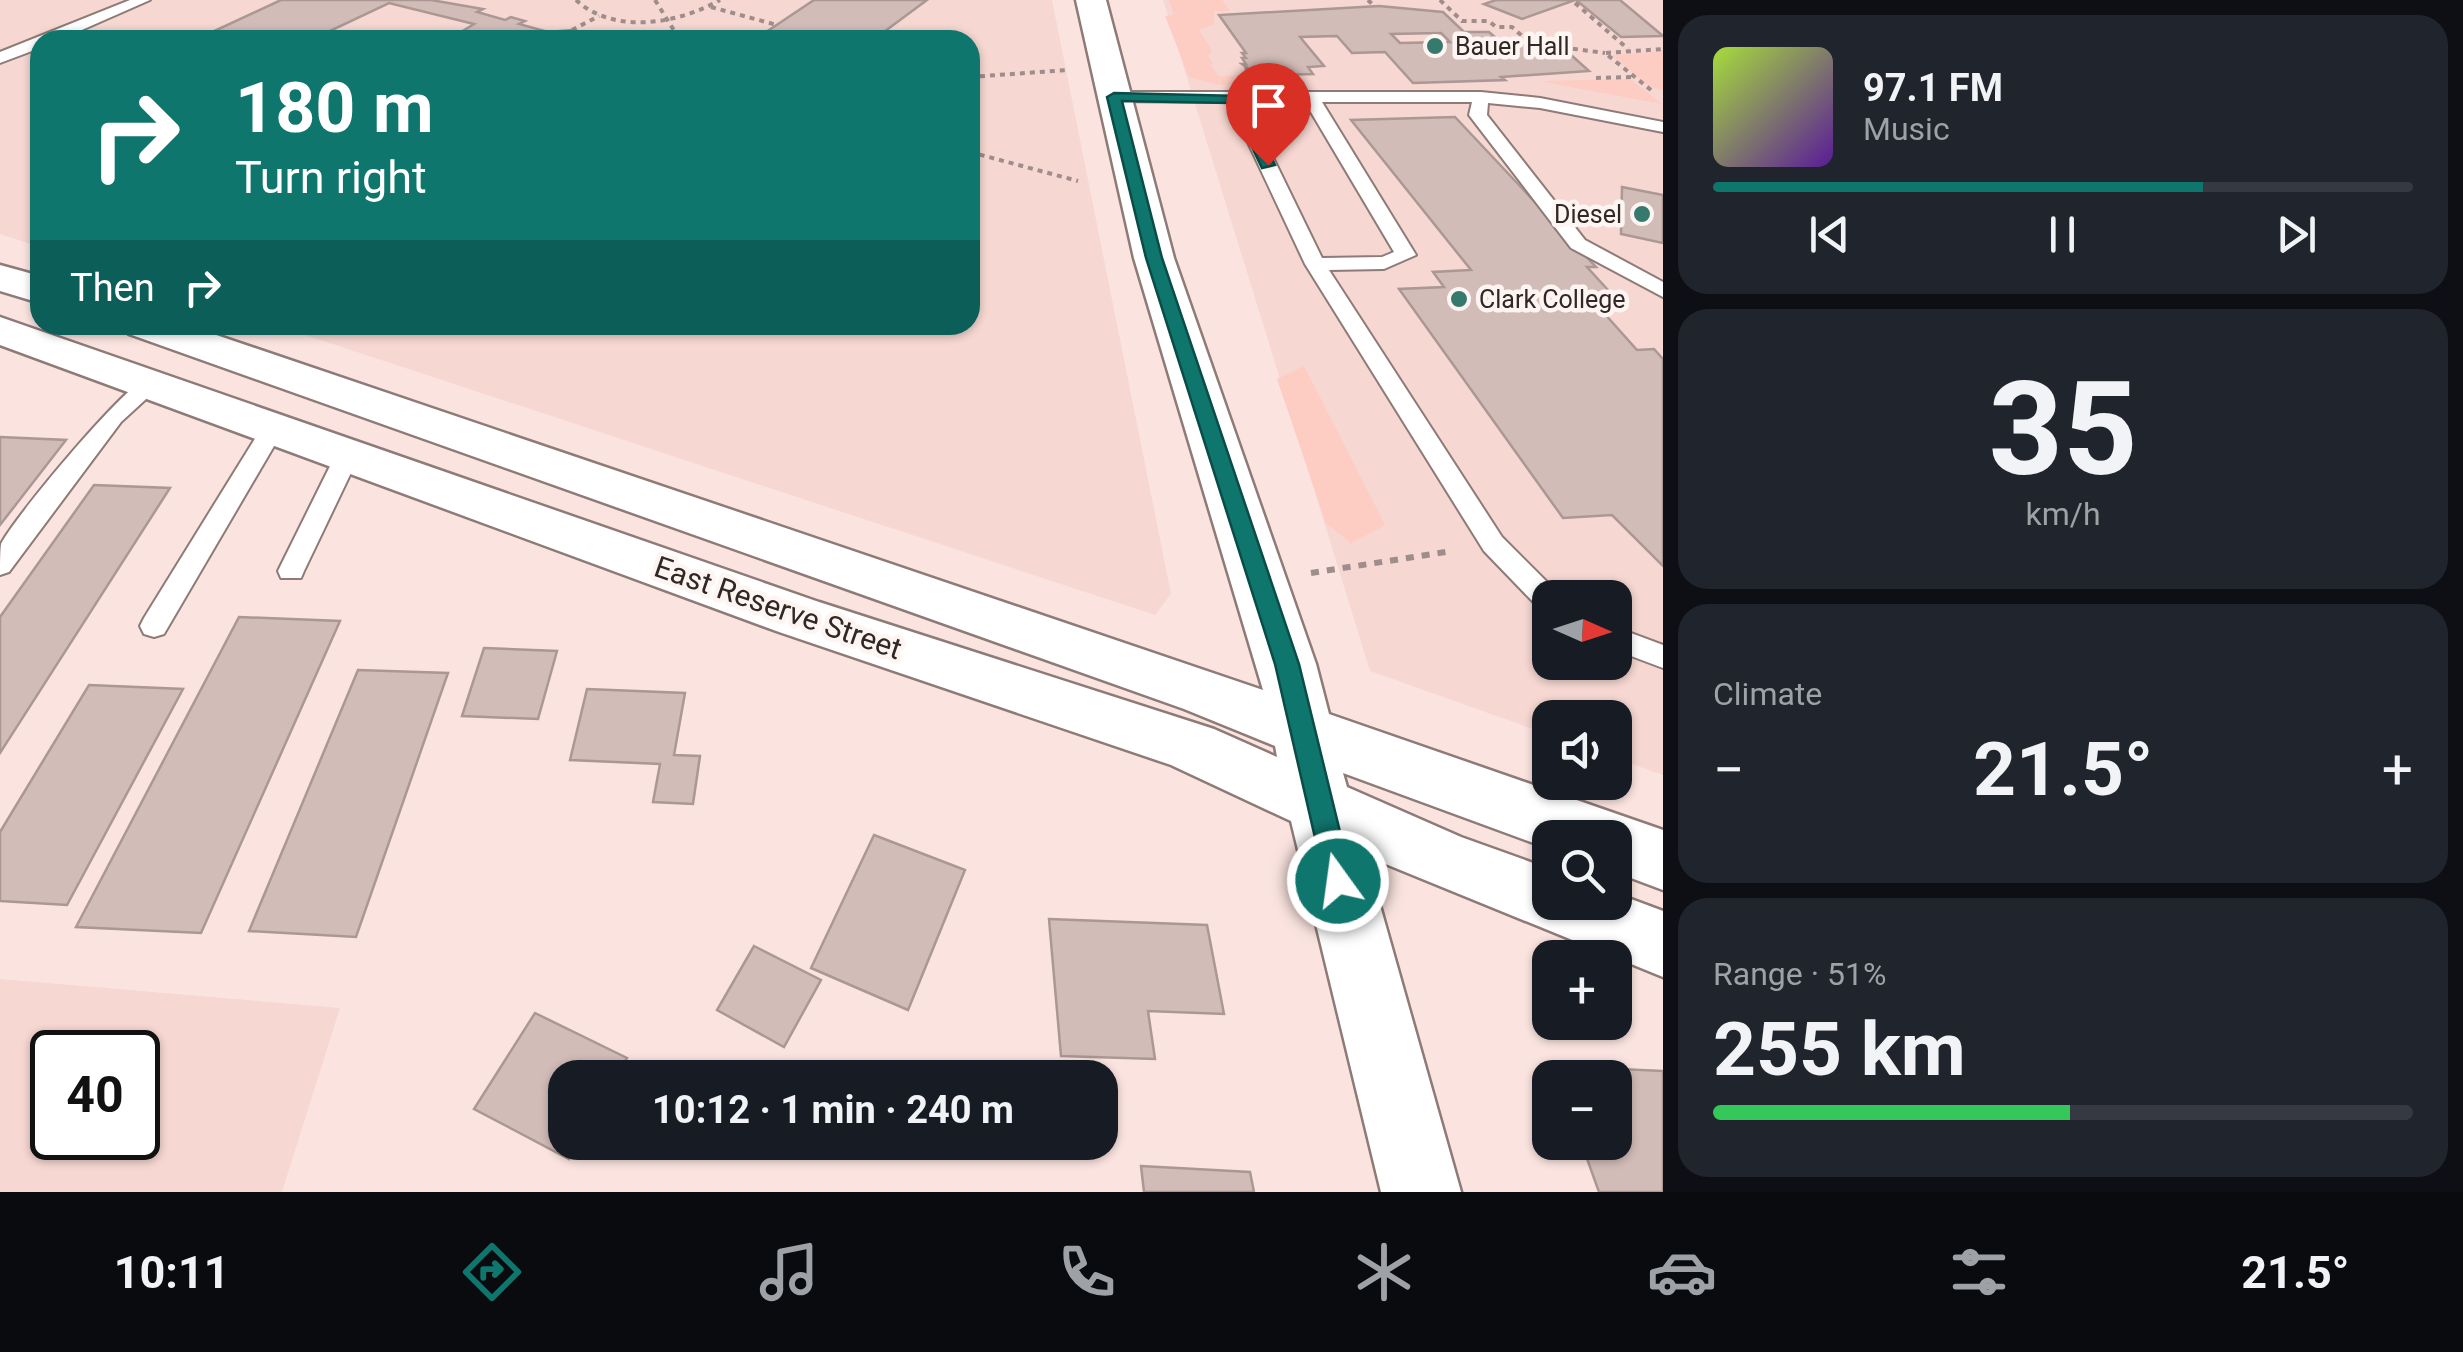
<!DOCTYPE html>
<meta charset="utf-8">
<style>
:root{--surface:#171b24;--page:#20242c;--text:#f1f3f6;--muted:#9ea1a6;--line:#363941;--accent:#0f766e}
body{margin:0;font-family:Roboto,sans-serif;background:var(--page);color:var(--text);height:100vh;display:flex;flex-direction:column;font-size:38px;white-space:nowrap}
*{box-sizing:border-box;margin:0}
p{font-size:32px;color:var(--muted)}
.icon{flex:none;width:55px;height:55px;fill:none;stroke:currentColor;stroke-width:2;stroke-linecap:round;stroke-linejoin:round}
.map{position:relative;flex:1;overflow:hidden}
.panel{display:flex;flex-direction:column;gap:15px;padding:15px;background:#0d0f14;width:800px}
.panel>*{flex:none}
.guide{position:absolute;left:30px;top:30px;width:950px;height:305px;border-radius:30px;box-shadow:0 2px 8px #0004;background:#0f766e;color:#fff;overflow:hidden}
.needle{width:65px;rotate:93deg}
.controls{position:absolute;left:1532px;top:580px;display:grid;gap:20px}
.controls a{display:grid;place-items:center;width:100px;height:100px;border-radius:20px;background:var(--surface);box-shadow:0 2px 8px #0004;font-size:50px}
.speed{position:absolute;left:30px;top:1030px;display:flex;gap:20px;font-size:50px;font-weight:700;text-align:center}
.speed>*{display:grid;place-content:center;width:130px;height:130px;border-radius:50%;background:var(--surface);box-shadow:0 2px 8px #0004;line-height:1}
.speed .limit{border:5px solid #111;border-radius:15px;background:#fff;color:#111}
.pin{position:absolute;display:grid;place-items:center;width:85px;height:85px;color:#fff;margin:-102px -42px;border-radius:50% 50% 50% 0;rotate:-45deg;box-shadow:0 0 10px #0007}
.pin .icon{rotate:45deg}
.me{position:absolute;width:110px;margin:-55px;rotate:346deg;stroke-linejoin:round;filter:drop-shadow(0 0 8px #0008)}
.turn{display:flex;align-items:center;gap:35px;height:210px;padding:0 40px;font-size:45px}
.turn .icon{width:130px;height:130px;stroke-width:2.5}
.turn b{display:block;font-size:70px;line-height:85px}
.then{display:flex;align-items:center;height:95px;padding:0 40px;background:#0003;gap:20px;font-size:38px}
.big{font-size:75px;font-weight:700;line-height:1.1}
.panel .card{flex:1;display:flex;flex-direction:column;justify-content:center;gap:15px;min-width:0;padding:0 35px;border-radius:30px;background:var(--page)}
.panel .dial{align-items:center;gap:0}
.dial b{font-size:130px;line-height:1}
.song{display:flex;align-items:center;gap:30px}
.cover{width:120px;height:120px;border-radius:15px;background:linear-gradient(135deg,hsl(80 70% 55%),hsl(270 70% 35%))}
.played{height:10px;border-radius:5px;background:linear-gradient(90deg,var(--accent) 70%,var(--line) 70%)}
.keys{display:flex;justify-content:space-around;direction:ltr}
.heat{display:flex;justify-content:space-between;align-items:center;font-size:55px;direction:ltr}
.charge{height:15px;border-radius:8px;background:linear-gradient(90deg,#34c759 51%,var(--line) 0)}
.trip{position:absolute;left:548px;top:1060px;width:570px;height:100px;border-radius:30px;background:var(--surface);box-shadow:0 2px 8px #0004;font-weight:700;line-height:100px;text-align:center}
.menu{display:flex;height:160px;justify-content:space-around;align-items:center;background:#090b0e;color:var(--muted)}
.menu .icon{width:70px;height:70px}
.menu .current{color:var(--accent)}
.menu b{font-size:45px;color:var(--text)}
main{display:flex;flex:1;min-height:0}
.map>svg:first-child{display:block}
.built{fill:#f6d7d1;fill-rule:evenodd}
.green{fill:#fdccc3}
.building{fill:#d2bcb8;stroke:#ab9793;stroke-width:2.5;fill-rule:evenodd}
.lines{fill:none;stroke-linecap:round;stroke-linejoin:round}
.service-casing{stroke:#8e7a76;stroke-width:4}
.tertiary-casing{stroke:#8e7a76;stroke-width:5}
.path-far1{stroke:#9e8d8a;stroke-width:4;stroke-dasharray:5 5;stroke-linecap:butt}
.path{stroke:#9e8d8a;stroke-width:6;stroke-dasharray:8 8;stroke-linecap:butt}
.service{fill:#fff;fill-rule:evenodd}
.tertiary{fill:#fff;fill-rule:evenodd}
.route{fill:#0f766e;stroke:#0a4d48;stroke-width:2.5}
.poi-dot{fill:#367a6e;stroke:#fef5f3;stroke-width:4}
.labels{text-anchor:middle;stroke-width:9;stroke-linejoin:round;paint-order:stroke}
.far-poi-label{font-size:25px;fill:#302826;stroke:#fef5f3;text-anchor:start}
.street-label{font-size:30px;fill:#302826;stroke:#fef5f3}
</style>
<main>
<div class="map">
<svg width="1663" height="1192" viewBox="0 0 1663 1192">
<rect width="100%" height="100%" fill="#fbe4e0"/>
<g class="built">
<path d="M 0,0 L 1052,0 L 1171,594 L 1155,615 L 275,325 L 970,325 L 970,40 L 40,40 L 40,247 L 0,234 Z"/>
<path d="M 1163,0 L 1663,0 L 1663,775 L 1615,758 L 1615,718 L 1550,718 L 1550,735 L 1370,671 ZM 1550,598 L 1615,598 L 1615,662 L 1550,662 Z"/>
<path d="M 0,979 L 340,1008 L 282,1192 L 0,1192 ZM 52,1052 L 138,1052 L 138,1138 L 52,1138 Z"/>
</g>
<g class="green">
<path d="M 1169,0 L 1222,0 L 1230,11 L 1214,11 L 1214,24 L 1199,30 L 1212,51 L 1208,56 L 1213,64 L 1210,65 L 1218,76 L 1262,75 L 1272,86 L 1220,85 L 1189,77 L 1165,16 L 1174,15 Z"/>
<path d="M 1663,51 L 1663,90 L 1649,86 L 1612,55 Z"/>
<path d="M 1630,79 L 1662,104 L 1544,82 L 1547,81 Z"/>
<path d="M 1304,366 L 1385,525 L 1351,543 L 1326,523 L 1277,379 Z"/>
</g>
<g class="building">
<path d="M 281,0 L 431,0 L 483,9 L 477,12 L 505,20 L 511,17 L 525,21 L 519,24 L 548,32 L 572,30 L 582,37 L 579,40 L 448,40 L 474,24 L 389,3 L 311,40 L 195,40 Z"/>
<path d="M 814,0 L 927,0 L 873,40 L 754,40 Z"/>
<path d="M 1496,0 L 1575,0 L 1522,19 L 1484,4 Z"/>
<path d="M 1576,0 L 1620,0 L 1663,36 L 1621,37 Z"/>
<path d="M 1379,6 L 1443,12 L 1464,32 L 1489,32 L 1502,43 L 1522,43 L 1529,49 L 1552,49 L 1558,54 L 1570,54 L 1589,71 L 1501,77 L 1505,80 L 1413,83 L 1385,52 L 1352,53 L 1337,36 L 1300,37 L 1324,66 L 1308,67 L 1313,74 L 1250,76 L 1246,69 L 1249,69 L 1242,64 L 1246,64 L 1242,58 L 1246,58 L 1242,53 L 1246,53 L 1219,15 ZM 1441,33 L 1450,42 L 1400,43 L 1391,34 Z"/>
<path d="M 1455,117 L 1596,267 L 1587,267 L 1619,302 L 1595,303 L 1637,350 L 1654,349 L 1663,359 L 1663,566 L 1612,515 L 1563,518 L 1399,289 L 1444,287 L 1433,272 L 1471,270 L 1351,120 Z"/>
<path d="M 1622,187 L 1663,195 L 1663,243 L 1621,234 Z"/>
<path d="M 0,437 L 66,440 L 0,525 Z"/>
<path d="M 94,485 L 170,488 L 0,753 L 0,617 Z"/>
<path d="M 239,617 L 340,621 L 201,933 L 76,927 Z"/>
<path d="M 484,648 L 557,651 L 538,719 L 462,716 Z"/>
<path d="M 358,670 L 448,673 L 356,937 L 249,931 Z"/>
<path d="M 89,685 L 183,689 L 67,905 L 0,901 L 0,832 Z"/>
<path d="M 587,689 L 685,693 L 674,755 L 700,756 L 693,804 L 653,802 L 660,764 L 570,760 Z"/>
<path d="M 874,835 L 965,870 L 908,1010 L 811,968 Z"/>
<path d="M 1049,919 L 1207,925 L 1224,1014 L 1148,1011 L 1155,1059 L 1061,1056 Z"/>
<path d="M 754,946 L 821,980 L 784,1047 L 717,1010 Z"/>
<path d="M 535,1013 L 627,1058 L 615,1078 L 565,1078 L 565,1142 L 578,1142 L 569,1159 L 474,1109 Z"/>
<path d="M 1553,1066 L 1663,1071 L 1663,1192 L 1599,1192 L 1581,1142 L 1615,1142 L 1615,1078 L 1557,1078 Z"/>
<path d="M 1141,1166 L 1250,1172 L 1254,1192 L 1144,1192 Z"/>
</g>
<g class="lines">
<defs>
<g id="service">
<path d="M 130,0 L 150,0 L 59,40 L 40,40 L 40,48 L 0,63 L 0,52 Z"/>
<path d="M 1114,92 L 1481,92 L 1540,98 L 1663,122 L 1663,132 L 1540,108 L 1488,103 L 1487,115 L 1585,240 L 1663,282 L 1663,297 L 1571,248 L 1469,115 L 1472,102 L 1322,102 L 1416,255 L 1384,269 L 1329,270 L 1502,537 L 1560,595 L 1561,598 L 1550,598 L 1550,612 L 1540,609 L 1484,551 L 1305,264 L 1229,102 L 1108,101 L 1108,93 ZM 1246,102 L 1305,102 L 1394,252 L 1382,257 L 1322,258 Z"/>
<path d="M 149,377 L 157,379 L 160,384 L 157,389 L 121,422 L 9,572 L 0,575 C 0,566 0,552 1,544 C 13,519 126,383 149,377 Z"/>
<path d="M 272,421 L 284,429 L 164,634 L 154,637 L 144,634 L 140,626 L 144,618 L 264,424 Z"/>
<path d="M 347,448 L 359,456 L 304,571 L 301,578 L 281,578 L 278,571 L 335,456 Z"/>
<path d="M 1615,627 L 1663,645 L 1663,668 L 1615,650 Z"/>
</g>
<g id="tertiary">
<path d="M 1076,0 L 1106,0 L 1174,258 L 1316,664 L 1329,714 L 1663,830 L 1663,890 L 1615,872 L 1615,838 L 1550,838 L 1550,849 L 1343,773 L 1347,787 L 1461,837 L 1550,869 L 1550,902 L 1615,902 L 1615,893 L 1663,911 L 1663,977 L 1366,856 L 1461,1192 L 1381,1192 L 1291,821 L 1171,765 L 779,632 L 0,345 L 0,317 L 819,602 L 1214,729 L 1277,757 L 1275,746 L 1184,709 L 129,334 L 122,325 L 187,325 L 1263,690 L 1134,258 Z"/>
<path d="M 0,265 L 40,276 L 40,303 L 0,291 Z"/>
</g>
</defs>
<use href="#service" class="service-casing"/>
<use href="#tertiary" class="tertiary-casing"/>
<g class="path-far1">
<path d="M 576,0 C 614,35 678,24 720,0"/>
<path d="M 655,0 L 680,40"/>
<path d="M 1368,0 L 1374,6"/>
<path d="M 1440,0 L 1462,21 L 1489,21 L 1496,27 L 1512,27 L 1530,43 L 1605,53"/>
<path d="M 1575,3 L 1628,49"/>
<path d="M 711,7 L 777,25"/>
<path d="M 572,30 L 599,16"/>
<path d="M 970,77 L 1068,70"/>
<path d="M 1596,78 L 1633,77"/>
<path d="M 1651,90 L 1605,53 L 1663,49"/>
<path d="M 970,152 L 1078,181"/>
</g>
<path class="path" d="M 1311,573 L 1452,551"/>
<use href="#service" class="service"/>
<use href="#tertiary" class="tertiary"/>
</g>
<path class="route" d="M 1114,93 L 1241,96 L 1275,165 L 1262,168 L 1231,103 L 1122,101 L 1162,258 L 1299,664 L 1352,881 L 1348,890 L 1338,893 L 1329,890 L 1325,881 L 1275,664 L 1146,258 L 1107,97 Z"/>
<g class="poi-dot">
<circle cx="1435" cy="46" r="10"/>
<circle cx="1642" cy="214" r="10"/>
<circle cx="1459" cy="299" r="10"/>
</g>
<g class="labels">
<g class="far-poi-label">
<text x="1455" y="55">Bauer Hall</text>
<text x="1622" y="223" text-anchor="end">Diesel</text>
<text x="1479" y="308">Clark College</text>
</g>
<g class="street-label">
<text transform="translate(778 608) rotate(19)" y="10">East Reserve Street</text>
</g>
</g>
</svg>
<div class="controls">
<a><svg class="needle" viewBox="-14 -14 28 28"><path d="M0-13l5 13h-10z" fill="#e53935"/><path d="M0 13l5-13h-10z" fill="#9ea1a6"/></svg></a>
<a><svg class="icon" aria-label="sound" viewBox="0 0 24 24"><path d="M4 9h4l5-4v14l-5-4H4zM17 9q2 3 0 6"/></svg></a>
<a><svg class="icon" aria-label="search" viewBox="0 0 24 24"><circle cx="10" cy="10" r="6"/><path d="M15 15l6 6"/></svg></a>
<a>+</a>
<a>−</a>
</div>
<div class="speed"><div class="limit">40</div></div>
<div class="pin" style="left:1268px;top:165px;background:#d93025"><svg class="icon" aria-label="arrive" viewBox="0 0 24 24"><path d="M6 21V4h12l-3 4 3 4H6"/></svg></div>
<svg class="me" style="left:1338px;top:881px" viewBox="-20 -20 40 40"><circle r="17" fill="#0f766e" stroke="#fff" stroke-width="3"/><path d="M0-11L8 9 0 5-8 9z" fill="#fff"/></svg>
<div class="trip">10:12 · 1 min · 240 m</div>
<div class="guide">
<div class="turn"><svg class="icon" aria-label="right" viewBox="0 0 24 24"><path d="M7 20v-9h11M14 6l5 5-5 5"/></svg><div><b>180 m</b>Turn right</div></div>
<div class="then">Then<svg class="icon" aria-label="right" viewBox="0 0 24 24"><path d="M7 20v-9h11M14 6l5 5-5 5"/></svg></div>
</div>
</div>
<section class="panel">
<div class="card">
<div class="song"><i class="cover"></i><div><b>97.1 FM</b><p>Music</p></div></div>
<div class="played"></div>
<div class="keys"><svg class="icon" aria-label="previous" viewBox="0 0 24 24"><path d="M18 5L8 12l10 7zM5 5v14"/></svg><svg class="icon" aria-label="pause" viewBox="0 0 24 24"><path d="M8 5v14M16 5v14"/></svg><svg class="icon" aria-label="next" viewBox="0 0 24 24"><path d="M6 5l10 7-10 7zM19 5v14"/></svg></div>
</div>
<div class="card dial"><b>35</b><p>km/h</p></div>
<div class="card"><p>Climate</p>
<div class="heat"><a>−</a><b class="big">21.5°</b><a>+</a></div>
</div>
<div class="card"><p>Range · 51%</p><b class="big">255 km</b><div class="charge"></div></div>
</section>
</main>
<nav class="menu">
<b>10:11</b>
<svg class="icon current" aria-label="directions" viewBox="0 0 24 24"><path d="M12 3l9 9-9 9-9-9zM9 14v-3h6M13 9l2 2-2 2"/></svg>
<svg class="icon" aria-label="music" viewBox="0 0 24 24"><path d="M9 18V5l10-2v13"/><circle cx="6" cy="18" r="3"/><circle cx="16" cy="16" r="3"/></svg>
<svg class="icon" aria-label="phone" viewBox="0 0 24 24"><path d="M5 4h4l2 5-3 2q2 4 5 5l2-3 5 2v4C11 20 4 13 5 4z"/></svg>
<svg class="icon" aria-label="climate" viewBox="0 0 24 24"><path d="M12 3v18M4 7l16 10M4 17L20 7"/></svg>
<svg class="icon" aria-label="car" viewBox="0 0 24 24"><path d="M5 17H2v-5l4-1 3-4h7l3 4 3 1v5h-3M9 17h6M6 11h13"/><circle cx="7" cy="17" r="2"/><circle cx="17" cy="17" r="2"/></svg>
<svg class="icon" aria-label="filters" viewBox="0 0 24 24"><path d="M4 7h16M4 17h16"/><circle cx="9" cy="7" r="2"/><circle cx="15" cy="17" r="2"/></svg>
<b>21.5°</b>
</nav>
